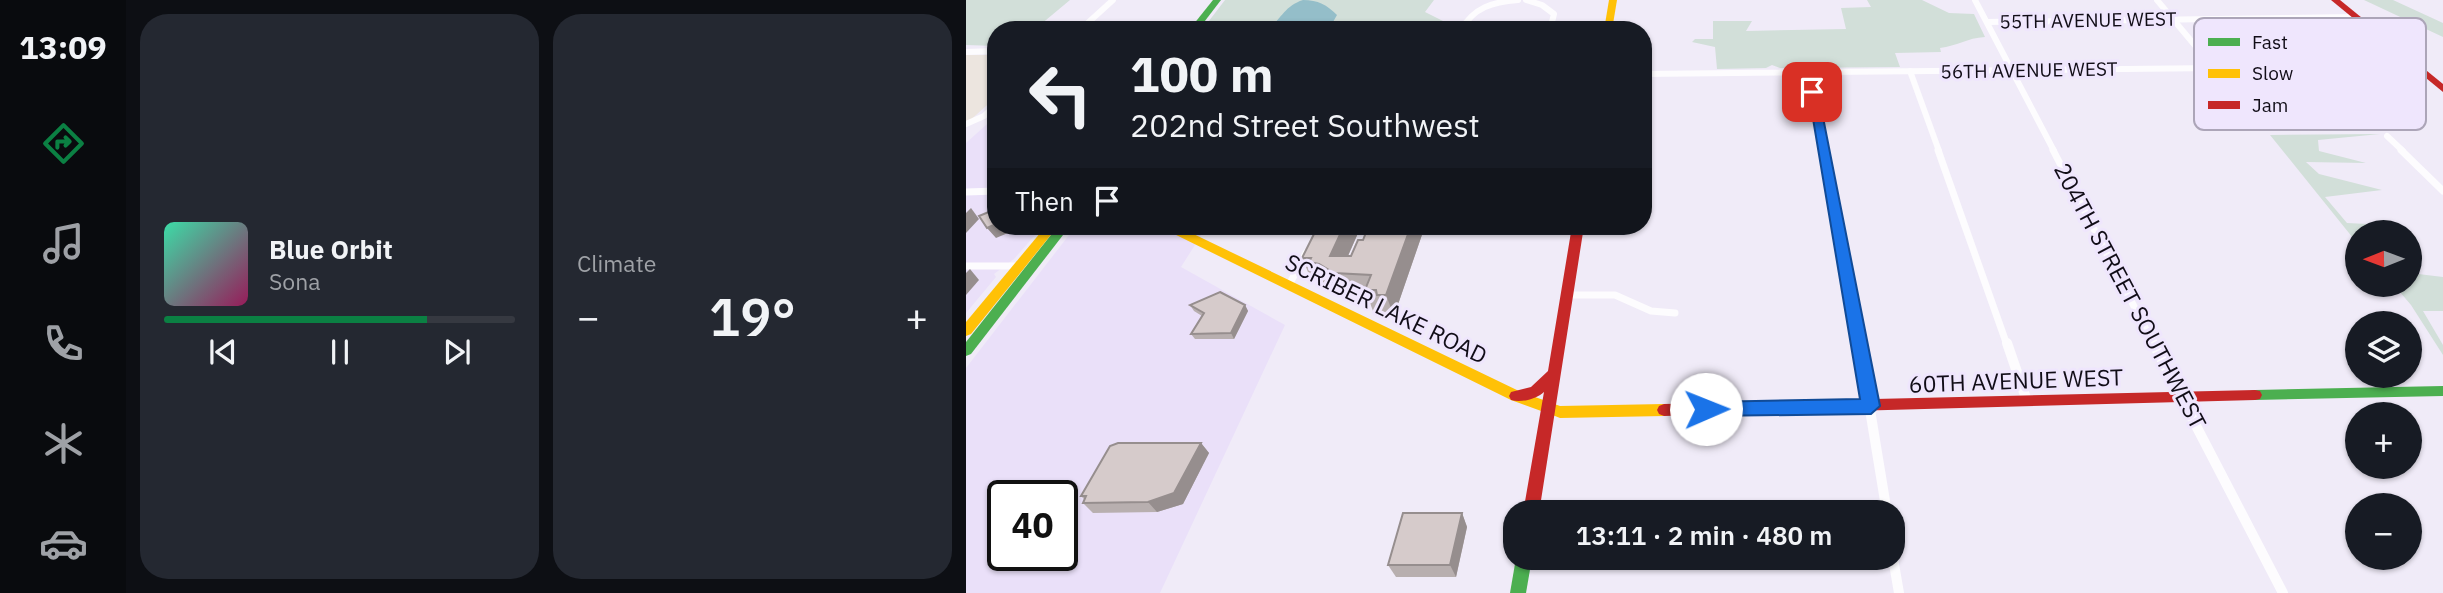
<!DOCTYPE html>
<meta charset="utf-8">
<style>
:root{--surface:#171b24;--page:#242831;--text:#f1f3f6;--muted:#9ea1a6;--line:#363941;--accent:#0b8043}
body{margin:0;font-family:"IBM Plex Sans",sans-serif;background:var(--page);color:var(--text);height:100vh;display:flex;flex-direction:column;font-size:26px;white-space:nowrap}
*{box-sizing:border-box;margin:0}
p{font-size:23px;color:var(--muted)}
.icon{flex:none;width:38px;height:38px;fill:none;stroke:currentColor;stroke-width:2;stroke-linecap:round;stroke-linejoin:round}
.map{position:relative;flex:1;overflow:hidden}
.sheet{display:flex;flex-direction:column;gap:14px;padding:14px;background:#0d0f14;width:840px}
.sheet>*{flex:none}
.hud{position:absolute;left:21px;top:21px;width:665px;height:214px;border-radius:28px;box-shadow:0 2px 5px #0004;background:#171b24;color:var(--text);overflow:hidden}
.needle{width:46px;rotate:269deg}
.controls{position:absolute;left:1379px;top:220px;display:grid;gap:14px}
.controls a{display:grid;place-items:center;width:77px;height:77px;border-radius:50%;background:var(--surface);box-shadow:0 2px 5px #0004;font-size:35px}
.speed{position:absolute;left:21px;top:480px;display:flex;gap:14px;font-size:35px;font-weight:700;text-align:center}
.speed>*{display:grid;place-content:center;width:91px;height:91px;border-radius:50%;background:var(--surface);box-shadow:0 2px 5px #0004;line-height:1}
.speed .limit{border:4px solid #111;border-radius:10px;background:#fff;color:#111}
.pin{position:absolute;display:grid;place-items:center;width:60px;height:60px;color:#fff;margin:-30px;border-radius:14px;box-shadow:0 4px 10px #0006}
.me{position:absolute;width:77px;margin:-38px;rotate:89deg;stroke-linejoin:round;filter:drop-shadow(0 0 5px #0008)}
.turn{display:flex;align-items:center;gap:24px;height:147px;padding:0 28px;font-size:32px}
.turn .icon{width:91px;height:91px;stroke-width:2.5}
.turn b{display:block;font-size:49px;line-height:60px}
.then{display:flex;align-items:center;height:66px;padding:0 28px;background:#0003;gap:14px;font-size:26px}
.big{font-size:52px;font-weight:600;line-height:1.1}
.sheet .widget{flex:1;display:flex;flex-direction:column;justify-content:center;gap:10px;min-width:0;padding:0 24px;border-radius:28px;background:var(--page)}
.song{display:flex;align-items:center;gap:21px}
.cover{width:84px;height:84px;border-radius:10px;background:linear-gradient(135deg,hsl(160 70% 55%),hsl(330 70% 35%))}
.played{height:7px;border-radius:4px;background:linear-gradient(90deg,var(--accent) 75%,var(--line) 75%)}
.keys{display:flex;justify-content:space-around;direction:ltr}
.heat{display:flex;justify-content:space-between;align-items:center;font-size:38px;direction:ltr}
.sheet .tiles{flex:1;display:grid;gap:14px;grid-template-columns:repeat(2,1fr)}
.trip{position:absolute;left:537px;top:500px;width:402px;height:70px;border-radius:28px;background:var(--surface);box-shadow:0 2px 5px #0004;font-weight:600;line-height:70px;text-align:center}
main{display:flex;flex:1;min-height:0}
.tabs{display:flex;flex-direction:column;width:126px;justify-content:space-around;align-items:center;background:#090b0e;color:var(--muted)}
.tabs .icon{width:49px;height:49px}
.tabs .on{color:var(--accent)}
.tabs b{font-size:32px;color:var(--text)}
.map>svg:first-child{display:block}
.built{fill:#eae0f9;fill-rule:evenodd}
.education{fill:#ece5df}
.green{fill:#d2dfd9}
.water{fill:#94bec9}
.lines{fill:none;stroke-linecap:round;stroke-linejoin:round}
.street-far2{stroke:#fdfcfe;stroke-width:6}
.street-far1{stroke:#fdfcfe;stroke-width:7}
.street{stroke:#fdfcfe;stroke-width:10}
.fast{fill:#4caf50;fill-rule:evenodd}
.slow{fill:#ffc107;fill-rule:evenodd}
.jam{fill:#c62828;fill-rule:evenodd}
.wall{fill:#b8afaf;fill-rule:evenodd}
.shaded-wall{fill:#968e8e}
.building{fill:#d6cbcb;stroke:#968e8e;stroke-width:2}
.route{fill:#1a73e8;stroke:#114b97;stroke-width:2}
.labels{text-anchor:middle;stroke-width:6;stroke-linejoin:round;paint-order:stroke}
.far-street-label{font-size:19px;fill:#110d17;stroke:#efe6fd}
.street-label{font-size:23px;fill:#110d17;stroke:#efe6fd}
.key{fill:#efe6fd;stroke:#aca5b8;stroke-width:2}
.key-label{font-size:19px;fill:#110d17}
</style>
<main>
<nav class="tabs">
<b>13:09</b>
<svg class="icon on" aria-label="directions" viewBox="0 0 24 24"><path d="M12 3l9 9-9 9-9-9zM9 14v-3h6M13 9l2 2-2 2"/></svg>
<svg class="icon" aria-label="music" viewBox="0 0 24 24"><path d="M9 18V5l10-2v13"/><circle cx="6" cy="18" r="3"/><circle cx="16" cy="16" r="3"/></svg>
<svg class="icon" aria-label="phone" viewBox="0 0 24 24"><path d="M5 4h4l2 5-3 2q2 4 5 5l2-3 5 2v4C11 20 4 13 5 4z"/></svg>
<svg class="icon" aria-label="climate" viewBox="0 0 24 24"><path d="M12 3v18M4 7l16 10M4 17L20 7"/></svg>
<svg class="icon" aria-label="car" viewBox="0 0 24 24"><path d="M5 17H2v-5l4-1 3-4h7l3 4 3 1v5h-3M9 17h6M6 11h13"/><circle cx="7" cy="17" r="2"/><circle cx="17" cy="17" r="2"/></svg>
</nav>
<section class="sheet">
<div class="tiles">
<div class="widget">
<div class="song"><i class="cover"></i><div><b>Blue Orbit</b><p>Sona</p></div></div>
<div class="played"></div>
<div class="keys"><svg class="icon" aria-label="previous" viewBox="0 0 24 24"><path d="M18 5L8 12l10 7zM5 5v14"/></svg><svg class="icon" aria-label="pause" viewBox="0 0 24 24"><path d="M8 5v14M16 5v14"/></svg><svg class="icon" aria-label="next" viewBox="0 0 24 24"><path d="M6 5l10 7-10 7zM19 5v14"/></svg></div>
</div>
<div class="widget"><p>Climate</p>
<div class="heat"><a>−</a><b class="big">19°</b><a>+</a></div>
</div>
</div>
</section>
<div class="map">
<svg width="1477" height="593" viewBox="0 0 1477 593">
<rect width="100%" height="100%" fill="#f0ebf8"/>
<g class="built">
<path d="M 30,116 L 30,226 L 77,226 L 48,259 L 28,274 L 30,277 L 0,313 L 0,143 Z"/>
<path d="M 110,226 L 241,226 L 215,267 L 319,325 L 194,593 L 0,593 L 0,368 ZM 37,495 L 96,495 L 96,555 L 37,555 Z"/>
</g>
<path class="education" d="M 0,55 L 30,55 L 30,97 L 0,124 Z"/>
<g class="green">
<path d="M 0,0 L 104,0 L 68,30 L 30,30 L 30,46 L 0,45 Z"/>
<path d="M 259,0 L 468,0 L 459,12 L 477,21 L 456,30 L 236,30 Z"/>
<path d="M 901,0 L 956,0 L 983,13 L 1008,14 L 1019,37 C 1001,38 991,46 974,48 L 975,52 L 929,53 L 934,67 L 814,68 L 806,65 L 800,68 L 751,69 L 749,47 L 726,42 L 729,39 L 747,39 L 747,21 L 786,21 L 780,31 L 880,29 L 875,8 L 905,7 Z"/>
<path d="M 1398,0 L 1427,0 L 1477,23 L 1477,37 Z"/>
<path d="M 1414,134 L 1352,140 L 1353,151 L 1400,163 L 1340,162 L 1353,174 L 1416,190 L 1359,197 L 1381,223 L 1402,224 L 1406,233 L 1391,233 L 1391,243 L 1304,135 Z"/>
<path d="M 1444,273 L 1477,277 L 1477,311 L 1457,311 L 1477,345 L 1477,355 L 1445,305 L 1428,285 L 1444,285 Z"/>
</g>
<path class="water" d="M 337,0 C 352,0 361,5 371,15 L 367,22 L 371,30 L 301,30 C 315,20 318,6 337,0 Z"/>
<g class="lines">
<g class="street-far2">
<path d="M 560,0 L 576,5 L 588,14 L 584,30"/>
<path d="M 1009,0 L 1088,151"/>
<path d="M 1191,0 L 1247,67"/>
<path d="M 1021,22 L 1390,17"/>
<path d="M 114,30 L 147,0"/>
<path d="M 495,30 C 508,7 527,2 552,0"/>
<path d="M 0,52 L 30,51"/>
<path d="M 944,71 L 973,151"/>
<path d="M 843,73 L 858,151"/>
<path d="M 677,74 L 1449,66"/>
<path d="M 0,124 L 18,116 L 30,105"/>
<path d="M 1421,136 L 1437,151"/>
</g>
<g class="street-far1">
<path d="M 857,150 L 894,345"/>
<path d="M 972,150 L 1041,345"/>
<path d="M 1087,150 L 1188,345"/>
<path d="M 1435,150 L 1477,191"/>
<path d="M 0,192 L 30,191"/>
<path d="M 0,266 L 53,266"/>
<path d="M 323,285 L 340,253"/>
<path d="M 601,295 L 649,295 L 685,311 L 709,313"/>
</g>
<g class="street">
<path d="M 893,343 L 921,513"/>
<path d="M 1041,343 L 1061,401"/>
<path d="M 1187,343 L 1317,593"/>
<path d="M 927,558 L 933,593"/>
</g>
<g class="fast">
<path d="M 247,0 L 255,0 L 232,30 L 223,30 Z"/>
<path d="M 92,226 L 104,226 L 5,354 L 0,356 L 0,342 Z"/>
<path d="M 1477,386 L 1477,396 L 1289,400 L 1284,399 L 1282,395 L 1284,391 L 1289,390 Z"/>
<path d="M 550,558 L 566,558 L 560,593 L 544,593 Z"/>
</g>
<g class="slow">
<path d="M 643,0 L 651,0 L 646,30 L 638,30 Z"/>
<path d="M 80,226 L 92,226 L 5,334 L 0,336 L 0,322 Z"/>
<path d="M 196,226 L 211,226 L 555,392 L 594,406 L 698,404 L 703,406 L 705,410 L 703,414 L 698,416 L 594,418 L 589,416 L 545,400 L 198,229 Z"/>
</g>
<g class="jam">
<path d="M 1365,0 L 1374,0 L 1477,84 L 1477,92 Z"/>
<path d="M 606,226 L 618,226 L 573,513 L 557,513 L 578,392 C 571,399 555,403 545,400 L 543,396 L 545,392 L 565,387 L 582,371 Z"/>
<path d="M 1289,390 L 1294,391 L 1296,395 L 1294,399 L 1289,400 L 698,416 L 693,414 L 691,410 L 693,406 L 698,404 Z"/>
</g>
</g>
<g class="wall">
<path d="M 105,226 L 152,226 L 150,228 L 109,230 Z"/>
<path d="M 352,226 L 459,226 L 428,316 L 419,316 L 417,311 L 407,311 L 401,295 L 377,294 L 363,285 L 352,283 L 350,279 L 345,279 L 336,258 ZM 392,233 L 400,233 L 397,240 L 385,256 L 382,256 Z"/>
<path d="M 224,305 L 279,305 L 282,311 L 268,339 L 229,339 L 225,334 L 236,316 L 228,311 Z"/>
<path d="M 235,443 L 243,453 L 217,504 L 191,512 L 127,513 L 117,503 L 119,500 L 115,496 Z"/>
<path d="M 496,513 L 501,527 L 490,577 L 430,577 L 422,565 Z"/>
</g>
<g class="shaded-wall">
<path d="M 5,208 L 13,219 L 0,233 L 0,213 Z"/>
<path d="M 30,224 L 30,226 L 55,226 L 56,227 L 30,238 L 21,228 Z"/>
<path d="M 378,226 L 389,226 L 392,233 L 374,274 L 364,256 Z"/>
<path d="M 445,226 L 459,226 L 428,316 L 420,295 Z"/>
<path d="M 4,269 L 13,280 L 0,295 L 0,273 Z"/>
<path d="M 279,305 L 282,311 L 268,339 L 265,333 Z"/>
<path d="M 235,443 L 243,453 L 217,504 L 191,512 L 182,502 Z"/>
<path d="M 496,513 L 501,527 L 490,577 L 484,565 Z"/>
</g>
<g class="building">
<path d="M 30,209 L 30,224 L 21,228 L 13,216 Z"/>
<path d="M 352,226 L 378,226 L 364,256 L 385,256 L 392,240 L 397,240 L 401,230 L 423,230 L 425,226 L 445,226 L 420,295 L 411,295 L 410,290 L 399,290 L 405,275 L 368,273 L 353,264 L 343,262 L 345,258 L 336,258 Z"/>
<path d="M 254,292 L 279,305 L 265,333 L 225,334 L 238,313 L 224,305 Z"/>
<path d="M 152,443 L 235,443 L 208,493 L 182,502 L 117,503 L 120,496 L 115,496 L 144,446 Z"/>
<path d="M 437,513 L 496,513 L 484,565 L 422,565 Z"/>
</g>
<path class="route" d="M 842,89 L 852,92 L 914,406 L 905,414 L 740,416 L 731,409 L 740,402 L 894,399 Z"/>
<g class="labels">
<g class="far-street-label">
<text transform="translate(1122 20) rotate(-1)" y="7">55TH AVENUE WEST</text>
<text transform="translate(1063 70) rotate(-1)" y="7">56TH AVENUE WEST</text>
</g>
<g class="street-label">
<text transform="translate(1164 296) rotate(62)" y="8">204TH STREET SOUTHWEST</text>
<text transform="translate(420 309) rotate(26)" y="8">SCRIBER LAKE ROAD</text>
<text transform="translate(1050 381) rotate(-2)" y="8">60TH AVENUE WEST</text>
</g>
</g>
<rect x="1228" y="18" width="232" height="112" rx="10" class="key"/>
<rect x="1242" y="38" width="32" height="8" fill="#4caf50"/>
<rect x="1242" y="69" width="32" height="9" fill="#ffc107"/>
<rect x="1242" y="101" width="32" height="8" fill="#c62828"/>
<g class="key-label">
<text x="1286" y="49">Fast</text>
<text x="1286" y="80">Slow</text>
<text x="1286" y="112">Jam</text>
</g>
</svg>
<div class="controls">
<a><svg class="needle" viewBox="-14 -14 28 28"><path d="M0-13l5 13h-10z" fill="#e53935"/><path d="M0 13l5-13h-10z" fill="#9ea1a6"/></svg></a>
<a><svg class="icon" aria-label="layers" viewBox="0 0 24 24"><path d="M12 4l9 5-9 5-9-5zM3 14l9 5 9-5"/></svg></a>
<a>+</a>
<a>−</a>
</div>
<div class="speed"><div class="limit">40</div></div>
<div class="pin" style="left:846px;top:92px;background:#d93025"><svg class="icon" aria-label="arrive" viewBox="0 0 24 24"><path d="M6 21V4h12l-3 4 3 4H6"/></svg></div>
<svg class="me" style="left:740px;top:409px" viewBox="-20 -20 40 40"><circle r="19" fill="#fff"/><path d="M0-13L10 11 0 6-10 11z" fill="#1a73e8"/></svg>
<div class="trip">13:11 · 2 min · 480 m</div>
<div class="hud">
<div class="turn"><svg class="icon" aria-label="left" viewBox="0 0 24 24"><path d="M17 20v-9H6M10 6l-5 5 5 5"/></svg><div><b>100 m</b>202nd Street Southwest</div></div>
<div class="then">Then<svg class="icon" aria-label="arrive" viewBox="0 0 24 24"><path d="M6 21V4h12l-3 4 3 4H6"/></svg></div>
</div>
</div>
</main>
